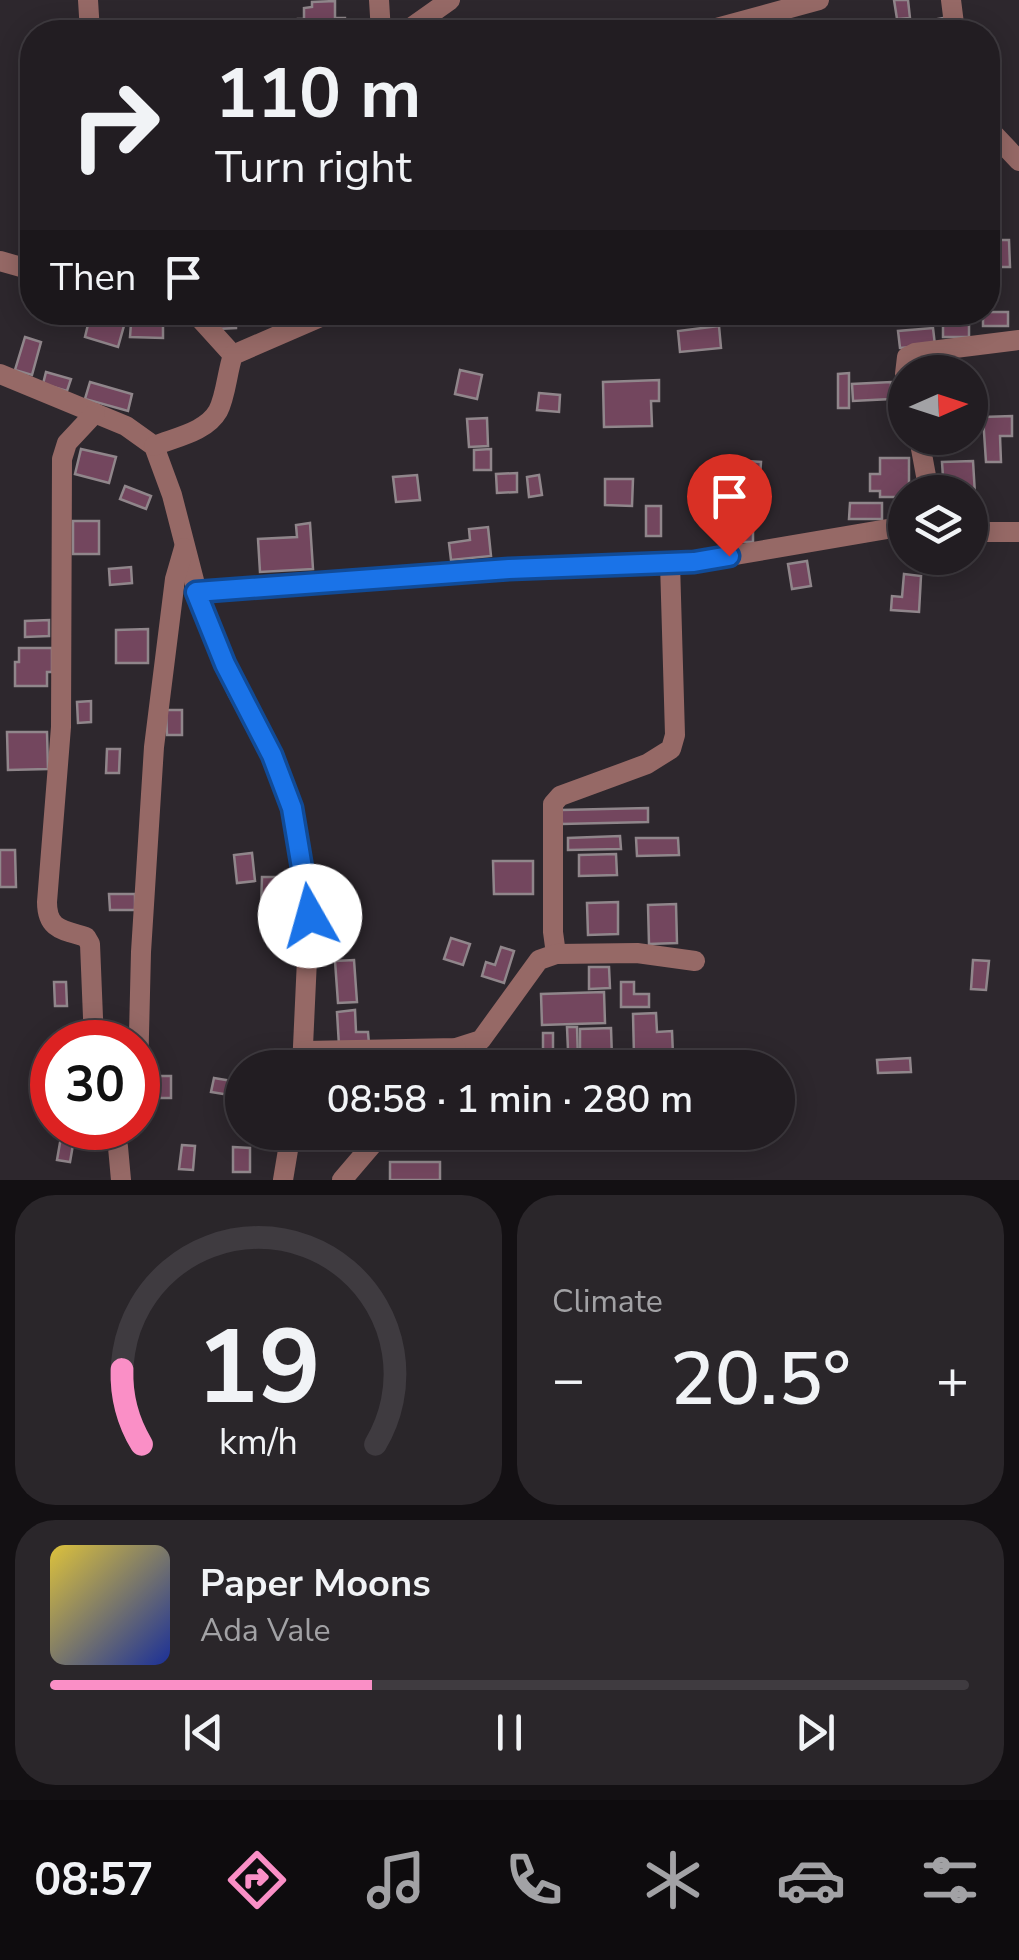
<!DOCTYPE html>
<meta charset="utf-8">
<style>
:root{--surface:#221d22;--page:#2a262a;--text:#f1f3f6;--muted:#a2a2a5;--line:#3f3b40;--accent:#fa8fc6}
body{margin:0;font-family:"Nunito Sans",sans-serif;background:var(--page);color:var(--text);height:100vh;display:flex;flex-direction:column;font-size:38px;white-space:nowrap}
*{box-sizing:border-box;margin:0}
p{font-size:32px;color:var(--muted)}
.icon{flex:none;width:55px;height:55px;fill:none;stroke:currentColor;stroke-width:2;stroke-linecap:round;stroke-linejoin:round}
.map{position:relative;height:1180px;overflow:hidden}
.side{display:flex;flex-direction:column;gap:15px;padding:15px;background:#131013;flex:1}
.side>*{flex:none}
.banner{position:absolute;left:20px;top:20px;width:980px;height:305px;border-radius:40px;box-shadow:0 5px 25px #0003,0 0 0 2px var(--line);background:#221d22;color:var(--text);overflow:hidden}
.needle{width:65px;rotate:87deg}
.fabs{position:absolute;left:888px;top:355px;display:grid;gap:20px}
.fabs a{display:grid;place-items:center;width:100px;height:100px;border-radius:50%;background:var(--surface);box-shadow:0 5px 25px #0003,0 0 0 2px var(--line);font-size:50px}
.speed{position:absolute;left:30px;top:1020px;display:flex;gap:20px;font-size:50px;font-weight:700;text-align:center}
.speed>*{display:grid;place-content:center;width:130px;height:130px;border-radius:50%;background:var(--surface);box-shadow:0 5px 25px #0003,0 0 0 2px var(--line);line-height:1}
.speed .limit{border:15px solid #d22;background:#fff;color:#111}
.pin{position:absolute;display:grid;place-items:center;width:85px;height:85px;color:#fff;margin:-102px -42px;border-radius:50% 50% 50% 0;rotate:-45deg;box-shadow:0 0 10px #0007}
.pin .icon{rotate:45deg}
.me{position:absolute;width:110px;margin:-55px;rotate:353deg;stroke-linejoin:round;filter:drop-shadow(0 0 8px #0008)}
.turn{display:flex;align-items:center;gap:35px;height:210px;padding:0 30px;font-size:45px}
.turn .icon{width:130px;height:130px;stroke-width:2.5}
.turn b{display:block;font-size:70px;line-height:85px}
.then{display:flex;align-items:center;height:95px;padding:0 30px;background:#0003;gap:20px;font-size:38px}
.big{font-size:75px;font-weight:600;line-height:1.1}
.side .tile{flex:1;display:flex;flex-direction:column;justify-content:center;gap:15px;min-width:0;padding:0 35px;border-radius:40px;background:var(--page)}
.side .dial{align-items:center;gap:0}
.dial svg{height:260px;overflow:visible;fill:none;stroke:var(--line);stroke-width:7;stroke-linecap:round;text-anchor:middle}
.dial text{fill:var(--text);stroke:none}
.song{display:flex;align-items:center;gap:30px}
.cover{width:120px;height:120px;border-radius:15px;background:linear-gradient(135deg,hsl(50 70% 55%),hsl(230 70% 35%))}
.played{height:10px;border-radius:5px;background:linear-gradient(90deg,var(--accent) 35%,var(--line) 35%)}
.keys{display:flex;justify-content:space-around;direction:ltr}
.heat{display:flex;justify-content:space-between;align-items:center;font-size:55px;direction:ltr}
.side .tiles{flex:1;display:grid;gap:15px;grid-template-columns:1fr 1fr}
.tile:last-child{grid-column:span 2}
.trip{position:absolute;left:225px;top:1050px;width:570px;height:100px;border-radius:50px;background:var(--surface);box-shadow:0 5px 25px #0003,0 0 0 2px var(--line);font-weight:600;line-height:100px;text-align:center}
.tabs{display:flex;height:160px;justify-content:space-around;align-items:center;background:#0e0c0e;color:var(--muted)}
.tabs .icon{width:70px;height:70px}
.tabs .current{color:var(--accent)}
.tabs b{font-size:45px;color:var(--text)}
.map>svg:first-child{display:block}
.building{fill:#73465e;stroke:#90868b;stroke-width:2.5}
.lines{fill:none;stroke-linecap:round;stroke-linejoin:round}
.street{stroke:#966966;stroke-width:20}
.route-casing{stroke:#114b97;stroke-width:25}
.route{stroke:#1a73e8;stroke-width:18}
</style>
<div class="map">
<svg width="1019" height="1180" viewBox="0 0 1019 1180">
<rect width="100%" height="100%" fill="#2d272d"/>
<g class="building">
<path d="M 894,0 L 908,0 L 910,18 L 897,19 Z"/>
<path d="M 335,1 L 335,18 L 345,18 L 346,32 L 299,32 L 298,19 L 304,19 L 304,8 L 312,7 L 312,2 Z"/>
<path d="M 949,17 L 952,32 L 918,32 L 916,23 Z"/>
<path d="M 838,22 L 839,32 L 803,32 L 802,25 Z"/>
<path d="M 996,240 L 1009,240 L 1010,267 L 988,267 L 988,254 L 996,254 Z"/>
<path d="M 91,312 L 127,315 L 118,347 L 85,337 Z"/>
<rect x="983" y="312" width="25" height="14"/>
<path d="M 236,313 L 236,328 L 218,329 L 217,314 Z"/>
<path d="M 969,321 L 969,337 L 943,337 L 943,322 Z"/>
<path d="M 131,323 L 163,324 L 163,338 L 130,337 Z"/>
<path d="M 719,326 L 721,348 L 680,352 L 678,331 Z"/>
<path d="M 933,328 L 935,345 L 900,348 L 898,331 Z"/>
<path d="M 25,337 L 41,342 L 32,375 L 15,370 Z"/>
<path d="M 460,370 L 482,375 L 477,399 L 455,394 Z"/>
<path d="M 46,372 L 71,379 L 67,391 L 43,384 Z"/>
<path d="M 849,373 L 849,408 L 838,408 L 838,374 Z"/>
<path d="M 659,380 L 659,401 L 651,401 L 652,426 L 604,427 L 603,382 Z"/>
<path d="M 90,382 L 132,394 L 128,411 L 85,399 Z"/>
<path d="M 891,382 L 891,399 L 853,401 L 852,384 Z"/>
<path d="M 539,393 L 560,395 L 559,412 L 537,410 Z"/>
<path d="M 1012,416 L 1012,436 L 1000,436 L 1001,462 L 986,462 L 983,417 Z"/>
<path d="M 487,418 L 488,446 L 469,447 L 467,419 Z"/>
<path d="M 81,449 L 116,457 L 109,483 L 75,474 Z"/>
<path d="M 491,449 L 491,470 L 474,470 L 474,450 Z"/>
<path d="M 880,458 L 909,458 L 909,492 L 905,492 L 905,497 L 880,497 L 880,491 L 870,491 L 870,474 L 880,474 Z"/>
<path d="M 746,461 L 761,462 L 759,492 L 743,491 Z"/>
<path d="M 973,461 L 976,511 L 970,511 L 970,492 L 944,492 L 942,462 Z"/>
<path d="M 517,473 L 517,492 L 497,493 L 496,474 Z"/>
<path d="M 417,475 L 420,500 L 396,502 L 393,477 Z"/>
<path d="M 539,475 L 542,495 L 529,497 L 527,477 Z"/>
<path d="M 605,479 L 633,479 L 632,506 L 605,505 Z"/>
<path d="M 125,486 L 151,496 L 146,509 L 120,499 Z"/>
<path d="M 850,503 L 882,503 L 882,519 L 849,519 Z"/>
<rect x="646" y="506" width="15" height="30"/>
<rect x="731" y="515" width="22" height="27"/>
<rect x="73" y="521" width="26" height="33"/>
<path d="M 310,523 L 313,569 L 260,572 L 258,539 L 297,537 L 296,525 Z"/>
<path d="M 488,527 L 491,556 L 451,560 L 449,543 L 470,540 L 469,529 Z"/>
<path d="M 807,561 L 811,586 L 792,589 L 788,564 Z"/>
<path d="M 131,567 L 132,583 L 110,585 L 109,569 Z"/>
<path d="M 904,574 L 921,576 L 919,612 L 891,610 L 892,596 L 902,597 Z"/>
<path d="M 49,620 L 49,636 L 25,637 L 25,621 Z"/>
<path d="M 148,629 L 148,663 L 116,663 L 116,630 Z"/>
<path d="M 19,648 L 52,648 L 52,672 L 47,672 L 47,686 L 15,686 L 15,662 L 19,662 Z"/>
<path d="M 91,701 L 91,722 L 78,723 L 77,702 Z"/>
<path d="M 166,710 L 182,710 L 182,735 L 167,735 Z"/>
<path d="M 7,732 L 47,732 L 48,769 L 8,770 Z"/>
<path d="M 107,749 L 120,749 L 119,773 L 106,773 Z"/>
<path d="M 648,808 L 648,822 L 562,824 L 561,810 Z"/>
<path d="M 620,836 L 621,849 L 568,850 L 568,838 Z"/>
<path d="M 636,838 L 678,838 L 679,855 L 637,856 Z"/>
<path d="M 0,850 L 15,850 L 16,887 L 0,887 Z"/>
<path d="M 252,853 L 255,881 L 237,883 L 234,855 Z"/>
<path d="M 616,854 L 617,875 L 579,876 L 579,855 Z"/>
<path d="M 493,861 L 533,861 L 533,894 L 494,894 Z"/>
<path d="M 262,877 L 276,877 L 275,909 L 261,909 Z"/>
<path d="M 109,894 L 135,894 L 135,910 L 110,910 Z"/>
<path d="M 618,902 L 618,934 L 588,935 L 587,903 Z"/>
<path d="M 676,904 L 677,943 L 649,944 L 648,905 Z"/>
<path d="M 451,938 L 470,944 L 463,965 L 444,959 Z"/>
<path d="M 501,947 L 514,951 L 504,983 L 482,976 L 486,962 L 495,965 Z"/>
<path d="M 354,960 L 357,1002 L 338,1003 L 335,961 Z"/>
<path d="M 973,960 L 989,961 L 986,990 L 971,989 Z"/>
<path d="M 589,967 L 609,967 L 610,988 L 589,989 Z"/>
<path d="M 54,982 L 66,982 L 67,1006 L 55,1006 Z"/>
<path d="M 621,982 L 634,982 L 634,994 L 649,994 L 649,1007 L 621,1007 Z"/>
<path d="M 604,992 L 605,1023 L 542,1025 L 541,994 Z"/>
<path d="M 355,1010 L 356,1032 L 368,1032 L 369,1044 L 339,1046 L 337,1012 Z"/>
<path d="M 656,1013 L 657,1032 L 672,1031 L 673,1055 L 634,1056 L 633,1014 Z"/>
<path d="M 567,1027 L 577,1027 L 578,1061 L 532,1062 L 531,1051 L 543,1050 L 543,1033 L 553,1033 L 553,1050 L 568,1050 Z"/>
<path d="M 611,1028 L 612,1058 L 580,1059 L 580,1029 Z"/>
<path d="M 910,1058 L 911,1072 L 878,1073 L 877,1060 Z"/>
<rect x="144" y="1076" width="27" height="22"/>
<path d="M 214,1078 L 238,1082 L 236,1096 L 211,1092 Z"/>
<path d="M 61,1137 L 74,1139 L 70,1162 L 57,1160 Z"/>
<path d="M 182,1145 L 195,1146 L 193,1170 L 179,1169 Z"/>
<path d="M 233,1147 L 250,1148 L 250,1172 L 233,1172 Z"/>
<rect x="390" y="1162" width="50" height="18"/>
</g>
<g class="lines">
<g class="street">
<path d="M 88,0 L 90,32"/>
<path d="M 379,0 L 381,32"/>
<path d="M 951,0 L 955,32"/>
<path d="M 405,32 L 450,0"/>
<path d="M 702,32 L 819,0"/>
<path d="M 988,128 L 1019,161"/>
<path d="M 0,261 L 32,270"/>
<path d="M 194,312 L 233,355"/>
<path d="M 0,374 L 126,426 L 154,446 L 172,495 L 197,592 L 213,637 L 237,692 L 272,755 L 292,808 L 309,916 L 302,1068"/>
<path d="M 905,374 L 907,357 L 915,353 L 1019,340"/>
<path d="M 919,438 L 929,492"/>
<path d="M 154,446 C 176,437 206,432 218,411 C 226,396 227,372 233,355 L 332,312"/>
<path d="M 970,532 L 1019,532"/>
<path d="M 197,592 L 509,569 L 694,562 L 905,526"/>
<path d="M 556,954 L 553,932 L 553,804 L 560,796 L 647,764 L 671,749 L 675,735 L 670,563"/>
<path d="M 94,1042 L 90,944 L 86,937 C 63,930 47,930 47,902 L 61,727 L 62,459 L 67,443 L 95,413"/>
<path d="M 305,1051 L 456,1048 L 481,1040 L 539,960 L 556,954 L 637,953 L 695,961"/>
<path d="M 440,1068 L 456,1048"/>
<path d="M 138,1075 L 141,952 L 154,747 L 175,579 L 184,548"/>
<path d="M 110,1128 L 118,1147 L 121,1180"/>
<path d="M 283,1180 L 291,1132"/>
<path d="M 342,1180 L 383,1132"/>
</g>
</g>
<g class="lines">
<defs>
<path id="route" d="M 310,916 L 292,808 L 272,755 L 225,664 L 196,592 L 509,569 L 694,562 L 729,556"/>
</defs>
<use href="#route" class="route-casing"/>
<use href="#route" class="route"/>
</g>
</svg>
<div class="fabs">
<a><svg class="needle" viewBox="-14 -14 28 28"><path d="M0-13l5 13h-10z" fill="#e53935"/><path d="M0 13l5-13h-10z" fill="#a2a2a5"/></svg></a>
<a><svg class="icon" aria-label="layers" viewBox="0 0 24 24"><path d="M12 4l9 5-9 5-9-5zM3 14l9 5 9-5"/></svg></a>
</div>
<div class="speed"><div class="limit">30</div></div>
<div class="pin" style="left:729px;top:556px;background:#d93025"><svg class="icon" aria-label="arrive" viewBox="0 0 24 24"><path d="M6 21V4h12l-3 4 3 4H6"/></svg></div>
<svg class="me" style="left:310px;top:916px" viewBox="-20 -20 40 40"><circle r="19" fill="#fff"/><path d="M0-13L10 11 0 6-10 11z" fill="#1a73e8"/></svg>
<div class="trip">08:58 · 1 min · 280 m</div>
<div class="banner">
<div class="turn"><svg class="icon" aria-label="right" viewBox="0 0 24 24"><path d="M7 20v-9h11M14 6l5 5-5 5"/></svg><div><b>110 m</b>Turn right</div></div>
<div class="then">Then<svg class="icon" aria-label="arrive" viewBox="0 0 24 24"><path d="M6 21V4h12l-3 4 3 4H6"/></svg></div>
</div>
</div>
<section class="side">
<div class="tiles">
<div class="tile dial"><svg viewBox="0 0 100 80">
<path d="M14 69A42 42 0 1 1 86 69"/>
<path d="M14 69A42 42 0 0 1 8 46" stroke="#fa8fc6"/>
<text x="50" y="56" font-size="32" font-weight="700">19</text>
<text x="50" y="72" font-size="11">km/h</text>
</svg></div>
<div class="tile"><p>Climate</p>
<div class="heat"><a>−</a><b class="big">20.5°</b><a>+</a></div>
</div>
<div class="tile">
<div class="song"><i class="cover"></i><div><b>Paper Moons</b><p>Ada Vale</p></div></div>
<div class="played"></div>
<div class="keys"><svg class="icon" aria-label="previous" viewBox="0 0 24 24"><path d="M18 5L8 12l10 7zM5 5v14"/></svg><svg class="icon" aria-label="pause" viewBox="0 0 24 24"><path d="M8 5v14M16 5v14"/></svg><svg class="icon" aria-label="next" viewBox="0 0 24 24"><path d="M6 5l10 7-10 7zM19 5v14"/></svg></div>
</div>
</div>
</section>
<nav class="tabs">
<b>08:57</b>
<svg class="icon current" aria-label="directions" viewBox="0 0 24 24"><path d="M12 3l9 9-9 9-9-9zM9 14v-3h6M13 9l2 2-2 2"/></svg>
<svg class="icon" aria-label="music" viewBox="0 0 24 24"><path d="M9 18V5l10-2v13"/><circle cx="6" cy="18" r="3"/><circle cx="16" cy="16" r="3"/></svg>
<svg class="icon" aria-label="phone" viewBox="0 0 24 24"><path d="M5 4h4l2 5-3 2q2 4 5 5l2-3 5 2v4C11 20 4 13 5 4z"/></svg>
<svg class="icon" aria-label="climate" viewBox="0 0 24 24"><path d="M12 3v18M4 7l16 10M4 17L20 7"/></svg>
<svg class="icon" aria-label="car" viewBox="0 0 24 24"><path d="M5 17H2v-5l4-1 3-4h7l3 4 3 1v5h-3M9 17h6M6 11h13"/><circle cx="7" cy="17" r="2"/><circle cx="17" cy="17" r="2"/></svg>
<svg class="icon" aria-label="filters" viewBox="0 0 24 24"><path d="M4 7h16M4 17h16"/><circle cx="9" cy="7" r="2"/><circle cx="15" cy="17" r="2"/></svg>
</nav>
